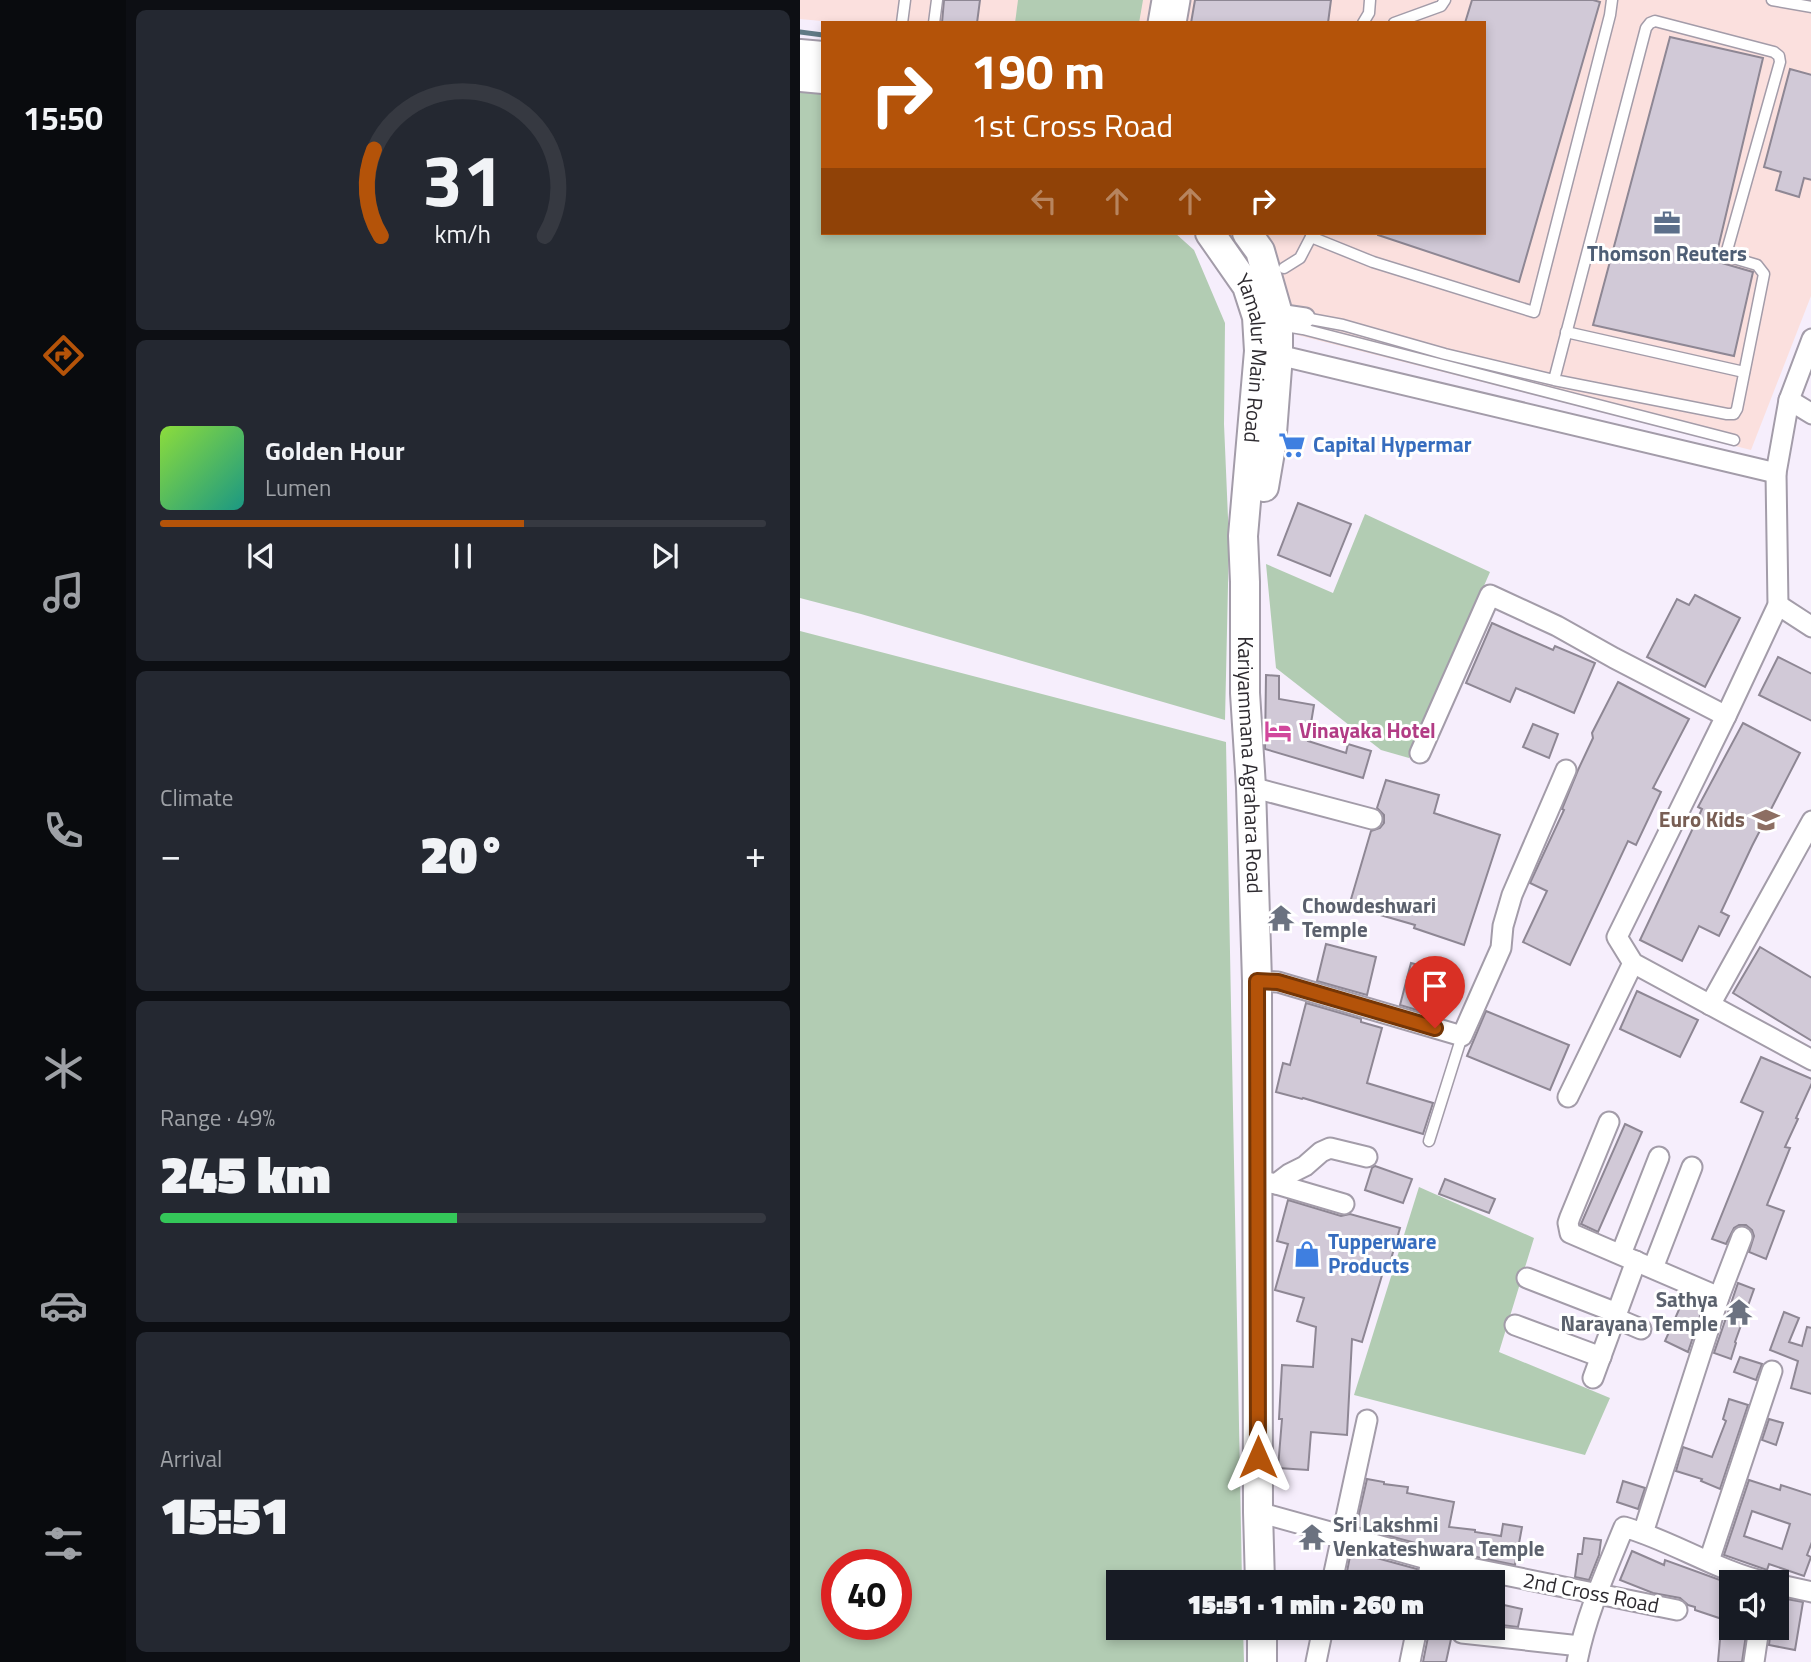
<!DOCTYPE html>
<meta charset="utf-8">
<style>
:root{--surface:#171b24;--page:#242831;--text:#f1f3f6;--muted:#9ea1a6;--line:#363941;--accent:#b45309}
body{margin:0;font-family:"Titillium Web",sans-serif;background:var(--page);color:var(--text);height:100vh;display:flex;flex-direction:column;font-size:26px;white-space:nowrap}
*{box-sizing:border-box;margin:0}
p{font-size:23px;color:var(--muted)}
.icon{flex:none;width:38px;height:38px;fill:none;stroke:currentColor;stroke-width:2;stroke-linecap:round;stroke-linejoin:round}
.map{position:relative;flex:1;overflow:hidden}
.panel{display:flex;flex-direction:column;gap:10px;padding:10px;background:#0d0f14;width:674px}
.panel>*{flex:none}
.top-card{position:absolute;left:21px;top:21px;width:665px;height:214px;border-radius:0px;box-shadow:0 4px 10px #0003;background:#b45309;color:#fff;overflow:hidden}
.fabs{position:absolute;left:919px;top:1570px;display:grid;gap:14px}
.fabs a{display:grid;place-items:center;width:70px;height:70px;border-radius:0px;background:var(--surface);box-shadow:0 4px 10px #0003;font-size:35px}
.speed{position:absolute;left:21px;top:1549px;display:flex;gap:14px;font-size:35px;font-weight:700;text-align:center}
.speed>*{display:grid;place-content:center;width:91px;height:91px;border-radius:50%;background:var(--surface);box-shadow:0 4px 10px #0003;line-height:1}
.speed .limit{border:10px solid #d22;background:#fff;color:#111}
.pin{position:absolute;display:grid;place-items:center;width:60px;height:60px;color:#fff;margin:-72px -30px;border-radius:50% 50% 50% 0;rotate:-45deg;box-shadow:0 0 7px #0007}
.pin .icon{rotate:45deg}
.me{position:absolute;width:77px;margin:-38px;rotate:0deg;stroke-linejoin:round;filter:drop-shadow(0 0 5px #0008)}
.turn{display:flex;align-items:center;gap:24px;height:147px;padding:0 35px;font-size:32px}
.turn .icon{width:91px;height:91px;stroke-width:2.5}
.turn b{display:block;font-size:49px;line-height:60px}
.lanes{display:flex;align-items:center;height:66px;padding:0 35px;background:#0003;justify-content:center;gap:35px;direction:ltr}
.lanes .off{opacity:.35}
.big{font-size:52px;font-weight:800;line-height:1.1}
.panel .widget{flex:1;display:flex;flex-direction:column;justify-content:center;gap:10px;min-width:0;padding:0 24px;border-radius:10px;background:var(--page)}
.panel .dial{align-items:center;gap:0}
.dial svg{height:182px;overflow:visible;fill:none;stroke:var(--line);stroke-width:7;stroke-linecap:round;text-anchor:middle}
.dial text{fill:var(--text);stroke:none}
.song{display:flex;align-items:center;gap:21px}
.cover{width:84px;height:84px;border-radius:10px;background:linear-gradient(135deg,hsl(90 70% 55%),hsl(170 70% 35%))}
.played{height:7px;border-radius:4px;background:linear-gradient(90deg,var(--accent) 60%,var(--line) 60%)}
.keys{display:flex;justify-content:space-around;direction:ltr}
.heat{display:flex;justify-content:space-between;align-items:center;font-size:38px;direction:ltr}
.charge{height:10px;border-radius:5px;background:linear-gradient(90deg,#34c759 49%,var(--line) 0)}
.trip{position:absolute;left:306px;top:1570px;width:399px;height:70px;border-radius:0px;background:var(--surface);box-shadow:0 4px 10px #0003;font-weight:800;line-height:70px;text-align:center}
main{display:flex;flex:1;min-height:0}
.tabs{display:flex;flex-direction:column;width:126px;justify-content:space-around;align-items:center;background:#090b0e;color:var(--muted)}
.tabs .icon{width:49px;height:49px}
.tabs .current{color:var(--accent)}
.tabs b{font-size:32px;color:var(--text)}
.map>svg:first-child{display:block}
.commercial{fill:#fbe0de}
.green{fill:#b2ccb3;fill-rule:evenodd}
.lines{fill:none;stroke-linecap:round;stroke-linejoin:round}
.stream{stroke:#617a85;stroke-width:5}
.building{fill:#d1c9d7;stroke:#8e8794;stroke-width:2;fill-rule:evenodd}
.lane-casing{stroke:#a39ca9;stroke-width:13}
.street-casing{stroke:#a39ca9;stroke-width:23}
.secondary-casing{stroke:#a39ca9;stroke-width:32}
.lane{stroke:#fff;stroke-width:10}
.street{stroke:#fff;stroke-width:19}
.secondary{stroke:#fff;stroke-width:28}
.route-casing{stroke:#753606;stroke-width:18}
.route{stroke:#b45309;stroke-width:12}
.labels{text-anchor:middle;stroke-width:6;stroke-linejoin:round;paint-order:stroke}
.service-label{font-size:21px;font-weight:bold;fill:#4e5e75;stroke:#fff}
.street-label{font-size:21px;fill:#2e2b30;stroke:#fff}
.shop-label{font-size:21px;font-weight:bold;fill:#366cbe;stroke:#fff;text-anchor:start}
.hotel-label{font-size:21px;font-weight:bold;fill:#b23c85;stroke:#fff;text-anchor:start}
.education-label{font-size:21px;font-weight:bold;fill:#785e54;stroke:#fff;text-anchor:end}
.worship-label{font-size:21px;font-weight:bold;fill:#5b616d;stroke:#fff;text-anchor:start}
</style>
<main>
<nav class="tabs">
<b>15:50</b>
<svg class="icon current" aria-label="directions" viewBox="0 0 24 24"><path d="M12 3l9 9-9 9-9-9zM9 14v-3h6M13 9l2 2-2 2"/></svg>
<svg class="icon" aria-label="music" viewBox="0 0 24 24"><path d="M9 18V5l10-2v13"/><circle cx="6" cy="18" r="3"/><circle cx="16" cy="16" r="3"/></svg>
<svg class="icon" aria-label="phone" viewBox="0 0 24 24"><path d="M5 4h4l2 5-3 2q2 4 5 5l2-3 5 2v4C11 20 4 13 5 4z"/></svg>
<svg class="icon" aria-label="climate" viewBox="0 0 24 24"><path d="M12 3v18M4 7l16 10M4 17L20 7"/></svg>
<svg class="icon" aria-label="car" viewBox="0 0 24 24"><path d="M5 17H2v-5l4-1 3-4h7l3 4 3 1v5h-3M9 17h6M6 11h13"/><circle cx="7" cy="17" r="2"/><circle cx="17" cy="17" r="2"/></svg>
<svg class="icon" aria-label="filters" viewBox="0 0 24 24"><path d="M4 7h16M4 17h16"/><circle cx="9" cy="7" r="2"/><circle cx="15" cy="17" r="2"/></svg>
</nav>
<section class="panel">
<div class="widget dial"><svg viewBox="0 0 100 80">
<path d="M14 69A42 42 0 1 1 86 69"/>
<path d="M14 69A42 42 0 0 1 11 31" stroke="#b45309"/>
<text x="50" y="56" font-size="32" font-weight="700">31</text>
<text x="50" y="72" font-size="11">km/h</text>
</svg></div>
<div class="widget">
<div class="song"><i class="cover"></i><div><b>Golden Hour</b><p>Lumen</p></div></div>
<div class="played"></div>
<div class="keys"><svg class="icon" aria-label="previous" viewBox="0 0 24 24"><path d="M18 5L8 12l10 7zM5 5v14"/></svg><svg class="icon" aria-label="pause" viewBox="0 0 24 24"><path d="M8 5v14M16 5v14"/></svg><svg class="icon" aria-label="next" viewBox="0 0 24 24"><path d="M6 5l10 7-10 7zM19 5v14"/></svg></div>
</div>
<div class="widget"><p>Climate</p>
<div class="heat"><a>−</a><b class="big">20°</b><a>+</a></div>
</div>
<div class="widget"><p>Range · 49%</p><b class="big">245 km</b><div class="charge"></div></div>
<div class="widget"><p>Arrival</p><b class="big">15:51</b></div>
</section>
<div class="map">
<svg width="1012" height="1662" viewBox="0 0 1012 1662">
<rect width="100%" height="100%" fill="#f6eefc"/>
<path class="commercial" d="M 0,0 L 1011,0 L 1011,296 L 951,450 L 497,335 L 463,233 L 684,233 L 684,23 L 43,23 L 0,19 Z"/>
<g class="green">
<path d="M 218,0 L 343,0 L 339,23 L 215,23 Z"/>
<path d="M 0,90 L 23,92 L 23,233 L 375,233 L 394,250 L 425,323 L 424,424 L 429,541 L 425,720 L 61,614 L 0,598 Z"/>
<path d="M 565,514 L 690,572 L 609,758 L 581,750 L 476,668 L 466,564 L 533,593 Z"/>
<path d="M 0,631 L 426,742 L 442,1582 L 318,1582 L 318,1628 L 443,1628 L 444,1662 L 0,1662 ZM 37,1564 L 96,1564 L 96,1624 L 37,1624 Z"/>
<path d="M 619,1187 L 734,1238 L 699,1352 L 810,1398 L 785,1455 L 554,1395 Z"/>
</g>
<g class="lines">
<path class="stream" d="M 0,32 L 23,35"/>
</g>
<g class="building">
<path d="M 144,0 L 180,0 L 177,23 L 142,23 Z"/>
<path d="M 395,0 L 531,0 L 528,23 L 391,23 Z"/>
<path d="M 672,0 L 793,0 L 800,2 L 719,282 L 578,235 L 578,233 L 684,233 L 684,23 L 665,23 Z"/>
<path d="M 870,37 L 963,58 L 915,261 L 953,272 L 934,356 L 793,325 Z"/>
<path d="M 990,69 L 1012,75 L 1012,180 L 1004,178 L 999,197 L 976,190 L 981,172 L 964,167 Z"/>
<path d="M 498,503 L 551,524 L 530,576 L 478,555 Z"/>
<path d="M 895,595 L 940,618 L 905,687 L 847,657 L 877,599 L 889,605 Z"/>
<path d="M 692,623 L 753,650 L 755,646 L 795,663 L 774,713 L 716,688 L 710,702 L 666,683 Z"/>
<path d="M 978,657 L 1012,674 L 1012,721 L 959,695 Z"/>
<path d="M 466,675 L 479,676 L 479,699 L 514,705 L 508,741 L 546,753 L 548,744 L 571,751 L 563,778 L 465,749 Z"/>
<path d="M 818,682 L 889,719 L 853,788 L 861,792 L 836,845 L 828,841 L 770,965 L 723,942 L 747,891 L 730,883 L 764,810 L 762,809 L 778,770 L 793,738 L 792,733 Z"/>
<path d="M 943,723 L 1000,753 L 952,846 L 921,912 L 929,916 L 919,936 L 899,926 L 882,961 L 840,940 L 902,809 L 898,807 Z"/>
<path d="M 733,724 L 758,734 L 749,758 L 723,747 Z"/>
<path d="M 586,780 L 639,795 L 634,813 L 700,835 L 664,945 L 614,928 L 615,925 L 549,906 L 571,831 L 580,828 L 584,823 L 584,815 L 577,808 Z"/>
<path d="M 526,944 L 576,957 L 567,995 L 517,981 Z"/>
<path d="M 960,947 L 1012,978 L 1012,1041 L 933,993 Z"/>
<path d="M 611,963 L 641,971 L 630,1014 L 600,1005 Z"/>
<path d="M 837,991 L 898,1020 L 880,1057 L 820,1029 Z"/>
<path d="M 506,1003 L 561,1019 L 561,1022 L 582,1028 L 567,1083 L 633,1103 L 623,1134 L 503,1098 L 502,1099 L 476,1092 L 483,1063 L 490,1065 Z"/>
<path d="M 686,1011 L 769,1045 L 750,1090 L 667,1056 Z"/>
<path d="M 961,1057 L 1012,1079 L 1012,1083 L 996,1118 L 998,1119 L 985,1147 L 990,1148 L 967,1205 L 984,1211 L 966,1259 L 949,1252 L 954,1236 L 952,1230 L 946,1225 L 939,1225 L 934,1228 L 926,1244 L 912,1239 L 963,1112 L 941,1102 Z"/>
<path d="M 825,1124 L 842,1132 L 798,1232 L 781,1224 Z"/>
<path d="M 575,1166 L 612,1179 L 603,1203 L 565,1190 L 572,1168 Z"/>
<path d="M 645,1179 L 695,1199 L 689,1213 L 639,1194 Z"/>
<path d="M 488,1200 L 541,1216 L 550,1214 L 600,1228 L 587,1273 L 583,1272 L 562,1342 L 552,1339 L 547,1435 L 511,1432 L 508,1470 L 478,1468 L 482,1419 L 479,1419 L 482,1365 L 513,1367 L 516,1327 L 497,1321 L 504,1298 L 475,1290 L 488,1244 L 477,1241 Z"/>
<path d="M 938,1283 L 954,1289 L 935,1342 L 936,1343 L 931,1359 L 914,1353 Z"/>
<path d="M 885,1296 L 904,1304 L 888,1352 L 865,1341 Z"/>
<path d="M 984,1312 L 999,1318 L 989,1342 L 1002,1346 L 1007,1327 L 1012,1328 L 1012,1394 L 991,1388 L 998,1361 L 970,1350 Z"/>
<path d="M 940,1357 L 962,1364 L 956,1380 L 934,1372 Z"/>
<path d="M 929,1399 L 948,1405 L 920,1489 L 901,1481 L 902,1479 L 876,1471 L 883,1447 L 912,1457 L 926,1421 L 923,1419 Z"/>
<path d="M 969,1419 L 983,1423 L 976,1445 L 962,1440 Z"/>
<path d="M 567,1479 L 584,1482 L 584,1484 L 608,1487 L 607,1493 L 654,1502 L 649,1527 L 675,1530 L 675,1532 L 701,1536 L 703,1524 L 722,1527 L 715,1565 L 634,1548 L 556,1527 Z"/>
<path d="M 949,1480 L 980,1490 L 981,1485 L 1012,1495 L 1012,1542 L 1007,1555 L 1011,1557 L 1004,1576 L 969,1564 L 967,1570 L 924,1555 ZM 952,1511 L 990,1524 L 982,1549 L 944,1536 Z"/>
<path d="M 823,1481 L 845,1488 L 838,1509 L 817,1502 Z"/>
<path d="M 784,1538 L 801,1540 L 799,1555 L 789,1580 L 775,1577 L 778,1554 L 782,1554 Z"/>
<path d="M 551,1551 L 617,1569 L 615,1582 L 545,1582 Z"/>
<path d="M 832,1551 L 864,1565 L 865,1560 L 931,1584 L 931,1622 L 895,1610 L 895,1607 L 888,1605 L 880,1598 L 853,1593 L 820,1580 Z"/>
<path d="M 976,1597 L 1003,1602 L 995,1650 L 969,1645 L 971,1628 L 976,1628 Z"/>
<path d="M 695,1603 L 722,1609 L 718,1627 L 693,1624 Z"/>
<path d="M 634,1628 L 651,1628 L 650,1632 L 651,1639 L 646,1662 L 623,1662 L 629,1632 L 633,1633 Z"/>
<path d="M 921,1628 L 947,1628 L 942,1662 L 918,1662 Z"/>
</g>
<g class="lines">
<defs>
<g id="lane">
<path d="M 972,0 L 1012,7"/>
<path d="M 102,23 L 105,0"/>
<path d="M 134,23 L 137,0"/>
<path d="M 563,23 L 569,13 L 570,0"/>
<path d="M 594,23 L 641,6 L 645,0"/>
<path d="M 511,237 L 573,262 L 734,312 L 810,15 L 812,0"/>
<path d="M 484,268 L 500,258 L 513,233"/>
<path d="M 505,318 L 543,325 L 645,354 L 754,380 L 927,414 L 934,414 L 937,409 L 964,274 L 957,265 L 930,257 L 926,254 L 980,62 L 979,56 L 974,52 L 855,21 L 850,23 L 846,28 L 754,380"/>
<path d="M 479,325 L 503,329 L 934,440"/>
<path d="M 766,332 L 944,372"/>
<path d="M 629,1141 L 662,1036"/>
</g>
<g id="street">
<path d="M 358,23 L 362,0"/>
<path d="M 376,23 L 380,0"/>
<path d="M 468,315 L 478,314 L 505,318"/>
<path d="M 1012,339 L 989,400 L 976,473 L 978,605 L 926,716 L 817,937 L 833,963 L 1012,1060"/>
<path d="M 466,352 L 976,473"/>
<path d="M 989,400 L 1012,414"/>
<path d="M 978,605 L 1012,627"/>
<path d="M 620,753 L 690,595 L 757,626 L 814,658 L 926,716"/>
<path d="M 451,787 L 572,819"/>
<path d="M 457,981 L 478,982 L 662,1036 L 701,948 L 703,926 L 712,895 L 766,770"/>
<path d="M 910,1005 L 1012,821"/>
<path d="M 768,1097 L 833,963"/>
<path d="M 809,1122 L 770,1217 L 768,1223 L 770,1233 L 919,1297"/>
<path d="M 458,1180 L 476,1184 L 489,1174 L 505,1166 L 521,1152 L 530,1148 L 567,1157"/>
<path d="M 476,1184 L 544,1204"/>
<path d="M 821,1254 L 859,1157"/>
<path d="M 853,1268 L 892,1167"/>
<path d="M 727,1278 L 817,1313"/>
<path d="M 815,1318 L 841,1329"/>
<path d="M 715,1325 L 801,1357"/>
<path d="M 793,1378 L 836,1261"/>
<path d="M 458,1512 L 631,1560 L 877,1610"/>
<path d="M 843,1533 L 919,1297 L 942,1237"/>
<path d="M 909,1561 L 972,1371"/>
<path d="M 532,1582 L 567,1420"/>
<path d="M 627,1582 L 631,1560"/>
<path d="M 976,1584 L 1012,1592"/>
<path d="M 662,1633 L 780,1646"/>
<path d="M 516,1662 L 523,1628"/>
<path d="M 610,1662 L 617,1628"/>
<path d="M 777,1662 C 786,1615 806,1571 824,1527 C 873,1541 917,1571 966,1582"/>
<path d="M 954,1662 L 959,1628"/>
</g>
<g id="secondary">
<path d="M 0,54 L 23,56"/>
<path d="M 0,77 L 23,79"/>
<path id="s1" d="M 410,233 L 447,286 L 457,317 L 459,351 L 443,536 L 445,582 L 445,693 L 451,787 L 457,981 L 458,1512 L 460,1582"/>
<path d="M 447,233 L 460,251 L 478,314 L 478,355 L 471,446 L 464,487"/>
<path d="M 462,1628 L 462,1662"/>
</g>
</defs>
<use href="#lane" class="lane-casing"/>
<use href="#street" class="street-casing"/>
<use href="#secondary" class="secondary-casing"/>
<use href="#lane" class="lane"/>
<use href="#street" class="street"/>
<use href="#secondary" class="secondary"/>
</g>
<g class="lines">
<defs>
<path id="route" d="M 458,1457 L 457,981 L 478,982 L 635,1028"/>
</defs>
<use href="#route" class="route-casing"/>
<use href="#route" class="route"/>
</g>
<defs>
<symbol id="office-bare" viewBox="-9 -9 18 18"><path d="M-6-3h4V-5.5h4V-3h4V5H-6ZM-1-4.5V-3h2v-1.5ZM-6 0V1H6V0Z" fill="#5c6f8a" stroke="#fff" stroke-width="2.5" paint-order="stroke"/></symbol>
<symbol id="supermarket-bare" viewBox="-9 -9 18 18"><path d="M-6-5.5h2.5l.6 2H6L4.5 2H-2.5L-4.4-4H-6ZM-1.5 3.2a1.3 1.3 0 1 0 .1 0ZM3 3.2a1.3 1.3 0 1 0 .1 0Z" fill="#3f7fe0" stroke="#fff" stroke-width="2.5" paint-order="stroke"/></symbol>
<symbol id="hotel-bare" viewBox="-9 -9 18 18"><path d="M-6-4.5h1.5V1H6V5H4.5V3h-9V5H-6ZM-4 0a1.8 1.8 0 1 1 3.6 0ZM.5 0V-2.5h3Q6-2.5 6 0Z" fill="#d1479c" stroke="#fff" stroke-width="2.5" paint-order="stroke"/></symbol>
<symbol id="school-bare" viewBox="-9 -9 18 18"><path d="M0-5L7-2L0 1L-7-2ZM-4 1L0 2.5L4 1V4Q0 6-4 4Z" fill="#8d6e63" stroke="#fff" stroke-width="2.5" paint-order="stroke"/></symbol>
<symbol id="temple-bare" viewBox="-9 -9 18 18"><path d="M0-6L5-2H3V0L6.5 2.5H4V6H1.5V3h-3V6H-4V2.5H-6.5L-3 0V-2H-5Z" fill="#6b7280" stroke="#fff" stroke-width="2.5" paint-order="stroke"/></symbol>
<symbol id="shop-bare" viewBox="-9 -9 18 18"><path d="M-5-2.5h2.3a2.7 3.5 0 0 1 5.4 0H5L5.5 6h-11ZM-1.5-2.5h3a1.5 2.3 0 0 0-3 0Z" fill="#3f7fe0" stroke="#fff" stroke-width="2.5" paint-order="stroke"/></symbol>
</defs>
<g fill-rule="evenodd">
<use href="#office-bare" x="848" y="204" width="38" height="38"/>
<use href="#supermarket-bare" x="473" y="426" width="38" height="38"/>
<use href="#hotel-bare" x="459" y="712" width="38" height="38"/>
<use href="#school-bare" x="947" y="801" width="38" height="38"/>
<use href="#temple-bare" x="462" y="899" width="38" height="38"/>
<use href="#shop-bare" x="488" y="1235" width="38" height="38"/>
<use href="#temple-bare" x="920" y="1293" width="38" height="38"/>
<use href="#temple-bare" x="493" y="1518" width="38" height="38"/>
</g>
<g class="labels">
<g class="service-label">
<text x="867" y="261">Thomson Reuters</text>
</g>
<g class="street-label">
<text dy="7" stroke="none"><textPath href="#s1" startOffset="138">Yamalur Main Road</textPath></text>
<text dy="7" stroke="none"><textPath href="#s1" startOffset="546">Kariyammana Agrahara Road</textPath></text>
<text transform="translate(791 1593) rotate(11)" y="7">2nd Cross Road</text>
</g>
<g class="shop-label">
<text x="513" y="452">Capital Hypermar</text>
<text x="528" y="1249">Tupperware<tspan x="528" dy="24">Products</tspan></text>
</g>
<g class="hotel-label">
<text x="499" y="738">Vinayaka Hotel</text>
</g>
<g class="education-label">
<text x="945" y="827">Euro Kids</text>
</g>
<g class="worship-label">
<text x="502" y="913">Chowdeshwari<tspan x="502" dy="24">Temple</tspan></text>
<text x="918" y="1307" text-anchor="end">Sathya<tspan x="918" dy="24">Narayana Temple</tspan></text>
<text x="533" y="1532">Sri Lakshmi<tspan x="533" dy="24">Venkateshwara Temple</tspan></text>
</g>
</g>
</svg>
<div class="fabs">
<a><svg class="icon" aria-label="sound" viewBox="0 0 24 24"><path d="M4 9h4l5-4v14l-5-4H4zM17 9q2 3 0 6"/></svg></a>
</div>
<div class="speed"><div class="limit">40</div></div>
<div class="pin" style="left:635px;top:1028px;background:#d93025"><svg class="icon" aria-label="arrive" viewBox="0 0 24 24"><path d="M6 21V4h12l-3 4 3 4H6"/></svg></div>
<svg class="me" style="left:458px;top:1457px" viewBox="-20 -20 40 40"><path d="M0-17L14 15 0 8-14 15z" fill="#b45309" stroke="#fff" stroke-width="4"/></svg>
<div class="trip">15:51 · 1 min · 260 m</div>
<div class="top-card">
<div class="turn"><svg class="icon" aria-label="right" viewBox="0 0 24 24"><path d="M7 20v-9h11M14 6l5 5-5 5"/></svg><div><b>190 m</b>1st Cross Road</div></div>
<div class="lanes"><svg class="icon off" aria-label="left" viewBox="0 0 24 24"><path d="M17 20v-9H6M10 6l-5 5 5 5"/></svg><svg class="icon off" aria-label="ahead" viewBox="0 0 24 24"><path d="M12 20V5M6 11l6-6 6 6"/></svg><svg class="icon off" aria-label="ahead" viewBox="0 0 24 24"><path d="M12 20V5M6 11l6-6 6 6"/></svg><svg class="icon" aria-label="right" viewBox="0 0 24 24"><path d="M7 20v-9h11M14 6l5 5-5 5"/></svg></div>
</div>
</div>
</main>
